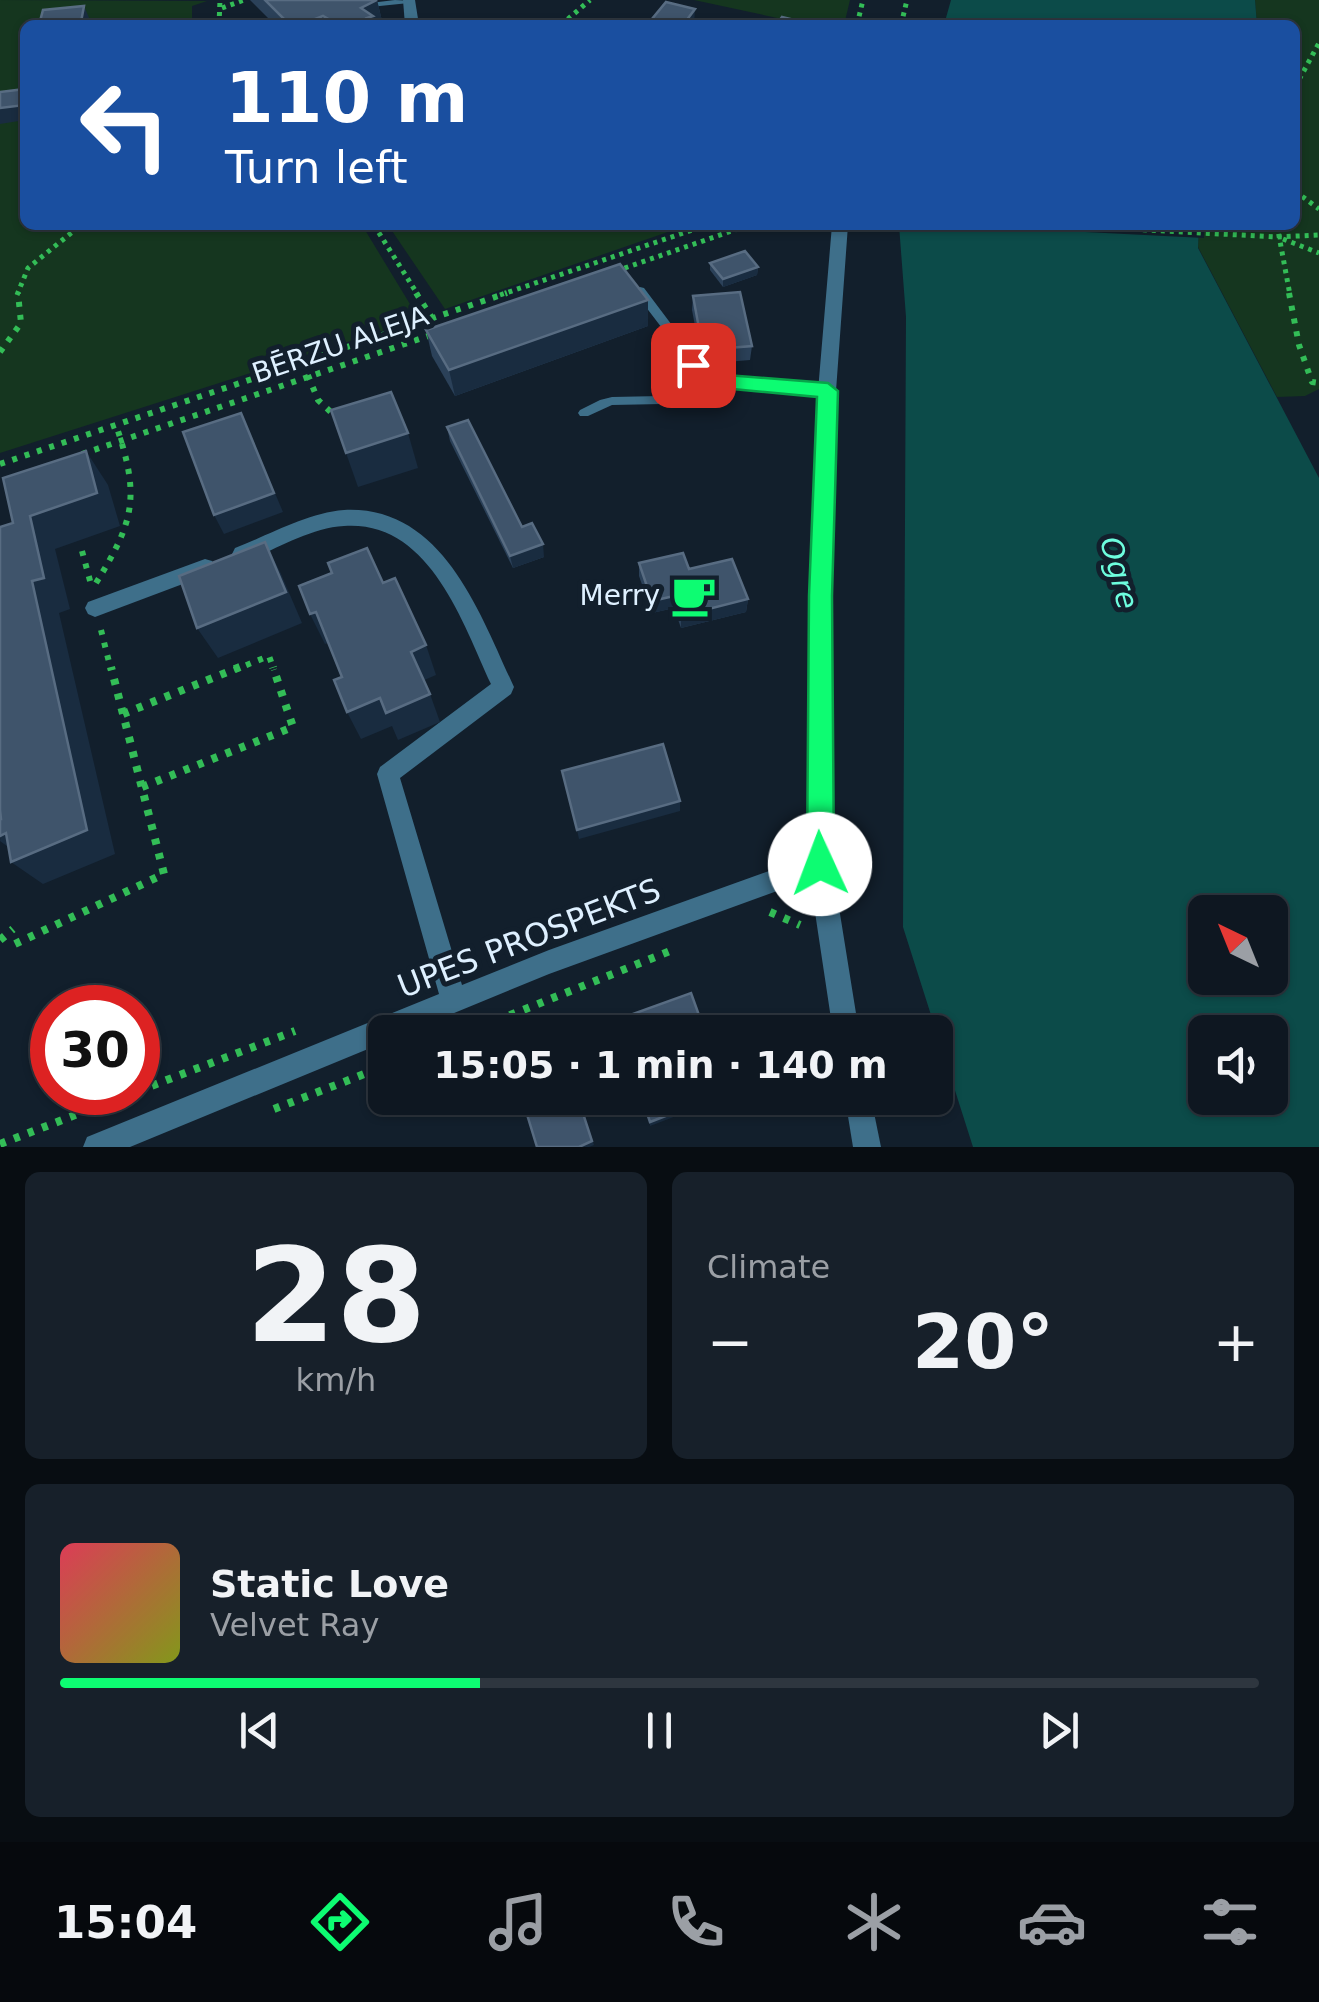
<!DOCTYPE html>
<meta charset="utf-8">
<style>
:root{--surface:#0e1721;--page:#17202a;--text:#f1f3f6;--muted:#9b9fa5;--line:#2e363f;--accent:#0dfc72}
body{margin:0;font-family:"DejaVu Sans",sans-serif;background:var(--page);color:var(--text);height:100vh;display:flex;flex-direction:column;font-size:38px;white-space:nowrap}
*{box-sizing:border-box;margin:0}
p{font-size:32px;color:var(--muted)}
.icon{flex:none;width:55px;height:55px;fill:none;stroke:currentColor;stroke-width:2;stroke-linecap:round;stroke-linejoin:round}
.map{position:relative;height:1147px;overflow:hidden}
.drawer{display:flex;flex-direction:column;gap:25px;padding:25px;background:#080d12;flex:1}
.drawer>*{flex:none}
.guide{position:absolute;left:20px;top:20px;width:1280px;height:210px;border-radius:15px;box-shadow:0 2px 8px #0004,0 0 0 2px var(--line);background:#1a4fa0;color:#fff;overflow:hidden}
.needle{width:65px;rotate:317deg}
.fabs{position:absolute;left:1188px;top:895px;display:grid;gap:20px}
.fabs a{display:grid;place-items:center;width:100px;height:100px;border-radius:15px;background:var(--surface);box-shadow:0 2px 8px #0004,0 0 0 2px var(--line);font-size:50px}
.speed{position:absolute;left:30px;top:985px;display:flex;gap:20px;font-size:50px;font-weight:700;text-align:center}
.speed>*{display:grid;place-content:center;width:130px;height:130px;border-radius:50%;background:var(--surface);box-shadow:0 2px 8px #0004,0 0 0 2px var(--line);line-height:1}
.speed .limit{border:15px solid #d22;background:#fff;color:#111}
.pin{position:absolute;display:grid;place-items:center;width:85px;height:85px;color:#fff;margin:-42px;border-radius:20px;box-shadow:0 5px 15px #0006}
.me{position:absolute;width:110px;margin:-55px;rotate:358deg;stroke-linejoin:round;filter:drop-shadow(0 0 8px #0008)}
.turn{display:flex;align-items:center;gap:35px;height:210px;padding:0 40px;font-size:45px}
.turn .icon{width:130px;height:130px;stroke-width:2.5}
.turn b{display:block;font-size:70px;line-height:85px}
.big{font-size:75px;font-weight:700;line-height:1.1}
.drawer .card{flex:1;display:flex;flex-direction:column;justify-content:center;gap:15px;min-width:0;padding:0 35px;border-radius:15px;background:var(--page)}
.drawer .dial{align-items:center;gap:0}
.dial b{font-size:130px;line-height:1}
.song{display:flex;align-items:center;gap:30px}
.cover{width:120px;height:120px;border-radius:15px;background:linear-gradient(135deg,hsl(350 70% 55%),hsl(70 70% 35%))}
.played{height:10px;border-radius:5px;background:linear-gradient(90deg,var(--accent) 35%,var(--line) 35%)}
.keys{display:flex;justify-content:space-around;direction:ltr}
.heat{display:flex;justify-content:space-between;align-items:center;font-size:55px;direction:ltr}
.drawer .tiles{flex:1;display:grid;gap:25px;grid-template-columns:1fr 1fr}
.card:last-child{grid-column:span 2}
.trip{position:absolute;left:368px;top:1015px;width:585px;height:100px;border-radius:15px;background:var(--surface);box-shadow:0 2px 8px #0004,0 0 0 2px var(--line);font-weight:700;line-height:100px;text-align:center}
.tabs{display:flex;height:160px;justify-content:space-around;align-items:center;background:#06090d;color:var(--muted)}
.tabs .icon{width:70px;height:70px}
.tabs .selected{color:var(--accent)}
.tabs b{font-size:45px;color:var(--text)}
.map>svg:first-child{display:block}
.green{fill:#15361f}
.water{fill:#0c4b49;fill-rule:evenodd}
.pier{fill:#121f2c}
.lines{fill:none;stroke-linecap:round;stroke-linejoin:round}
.path-far2{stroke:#33bd57;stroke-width:5;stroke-dasharray:4 5;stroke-linecap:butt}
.path-far1{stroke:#33bd57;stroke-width:6;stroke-dasharray:5 8;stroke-linecap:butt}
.path{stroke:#33bd57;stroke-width:8;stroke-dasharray:6 9;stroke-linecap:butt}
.lane{fill:#3e6f8a;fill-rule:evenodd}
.street{fill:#3e6f8a;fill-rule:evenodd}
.wall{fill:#2b4159}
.shaded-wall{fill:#192c40}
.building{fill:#3f546b;stroke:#586c82;stroke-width:2.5}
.route{fill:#0dfc72;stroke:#08a44a;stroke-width:2.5}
.labels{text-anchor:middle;stroke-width:10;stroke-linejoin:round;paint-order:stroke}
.street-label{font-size:28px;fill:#def0ff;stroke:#121f2c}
.poi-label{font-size:28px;fill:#def0ff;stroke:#121f2c;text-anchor:end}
.water-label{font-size:30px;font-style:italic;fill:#6dfdde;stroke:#121f2c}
.near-street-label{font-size:32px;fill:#def0ff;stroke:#121f2c}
</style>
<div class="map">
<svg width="1319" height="1147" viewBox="0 0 1319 1147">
<rect width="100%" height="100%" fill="#121f2c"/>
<g class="green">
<path d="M 0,0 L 207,1 L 192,6 L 192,25 L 25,25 L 25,225 L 362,225 L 419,319 L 0,453 Z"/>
<path d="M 694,0 L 850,0 L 844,25 L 810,25 Z"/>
<path d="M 1255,0 L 1319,0 L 1319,389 L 1305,396 L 1277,397 L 1198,247 L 1199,225 L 1295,225 L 1295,25 L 1257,25 Z"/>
<path d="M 388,225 L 688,225 L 445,309 Z"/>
</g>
<g class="water">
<path d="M 951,0 L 1255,0 L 1257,25 L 944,25 Z"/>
<path d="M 899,225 L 1199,225 L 1198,248 L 1319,478 L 1319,1147 L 973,1147 L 903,927 L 906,317 ZM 1205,912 L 1270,912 L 1270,978 L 1205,978 ZM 1205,1032 L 1270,1032 L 1270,1098 L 1205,1098 Z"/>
</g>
<path class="pier" d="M 946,225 L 1157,225 L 1204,227 L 1204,238 Z"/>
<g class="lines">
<g class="path-far2">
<path d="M 222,8 L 244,0"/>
<path d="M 219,25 L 220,0"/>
<path d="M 561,25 L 590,0"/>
<path d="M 857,25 L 863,0"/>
<path d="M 901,25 L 907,0"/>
<path d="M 1295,87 L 1319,43"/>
<path d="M 1295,191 L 1319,209"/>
<path d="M 374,225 L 418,295"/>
<path d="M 1053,225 L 1277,237 L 1319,235"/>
<path d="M 1277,225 L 1290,295"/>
<path d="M 1283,239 L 1319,253"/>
<path d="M 616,271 L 749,225"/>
<path d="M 17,295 L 28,268 L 81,225"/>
<path d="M 500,295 L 707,225"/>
</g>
<g class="path-far1">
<path d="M 416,293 L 434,321"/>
<path d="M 1289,293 L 1299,345 L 1312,382 L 1319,383"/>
<path d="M 0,352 L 21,323 L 18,293"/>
<path d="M 303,363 L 318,400 L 335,416"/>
<path d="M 82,454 L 434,334"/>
<path d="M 0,464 L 507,293"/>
<path d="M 82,551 L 92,588"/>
<path d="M 96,583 C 135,520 140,496 116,425"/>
<path d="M 101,630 L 111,670"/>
<path d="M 234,670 L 269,656 L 274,670"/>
</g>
<g class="path">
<path d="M 123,714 L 240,667"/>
<path d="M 142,787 L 293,727 L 273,667"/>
<path d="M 770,912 L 800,925"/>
<path d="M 0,940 L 13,929"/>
<path d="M 15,944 L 164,874 L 111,667"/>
<path d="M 468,1032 L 675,949"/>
<path d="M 138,1091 L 295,1031"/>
<path d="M 274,1109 L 385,1066"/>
<path d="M 0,1144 L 135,1092"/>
</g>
<g class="lane">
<path d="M 347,0 L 370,3 L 395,0 L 413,1 L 409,3 L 370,7 Z"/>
<path d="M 640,287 L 644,288 L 711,377 L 827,387 L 833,391 L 827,395 L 708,385 L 698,387 L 662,404 L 612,405 L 588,416 L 580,416 L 578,413 L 580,410 L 600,400 L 612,397 L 661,396 L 700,378 L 636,294 L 635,291 Z"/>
</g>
<g class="street">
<path d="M 403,0 L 415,0 L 419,25 L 405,25 Z"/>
<path d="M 832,225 L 848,225 L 836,391 L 829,802 L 832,864 L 859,1032 L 833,1032 L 810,879 L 549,974 L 408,1032 L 385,1032 L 385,1042 L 130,1147 L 83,1147 L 87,1137 L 439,994 L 377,774 L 380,767 L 491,684 C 462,621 429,520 344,526 C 308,528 275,551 242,562 L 235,560 L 232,554 L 235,548 C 269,535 307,513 344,510 C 443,505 480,614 514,687 L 511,694 L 400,778 L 462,985 L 549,950 L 808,857 L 807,802 L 818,391 Z"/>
<path d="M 205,559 L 212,561 L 215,567 L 212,573 L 95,617 L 88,614 L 85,608 L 88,602 Z"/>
<path d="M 845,1098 L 871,1098 L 881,1147 L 853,1147 Z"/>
</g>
</g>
<g class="wall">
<path d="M 250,0 L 377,0 L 382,21 L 375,25 L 275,25 Z"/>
<path d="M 90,20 L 89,25 L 39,25 Z"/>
<path d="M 710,263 L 758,267 L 757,275 L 723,287 L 710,270 Z"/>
<path d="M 693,296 L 752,346 L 750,360 L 702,364 L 692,310 Z"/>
<path d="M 648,326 L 455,396 L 432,356 L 426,330 Z"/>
<path d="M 447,427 L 522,527 L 544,557 L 513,568 L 450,441 Z"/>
<path d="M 639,563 L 689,569 L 748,599 L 746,612 L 681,628 L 674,608 L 652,613 L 639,576 Z"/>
</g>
<g class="shaded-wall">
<path d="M 377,0 L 382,21 L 375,24 L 365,25 L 361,8 Z"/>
<path d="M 84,6 L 90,20 L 89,25 L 82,25 L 81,22 Z"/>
<path d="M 695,9 L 694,25 L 683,25 Z"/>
<path d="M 323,16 L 325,25 L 300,25 Z"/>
<path d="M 25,105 L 25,120 L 0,124 L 0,108 Z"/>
<path d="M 758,267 L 757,275 L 723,287 L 723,279 Z"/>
<path d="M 648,300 L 648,326 L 455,396 L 449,370 Z"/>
<path d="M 241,413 L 283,512 L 224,534 L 214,515 Z"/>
<path d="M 408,433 L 418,468 L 358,487 L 346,453 Z"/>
<path d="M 86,451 L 108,485 L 120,526 L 55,549 L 70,609 L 59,613 L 115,854 L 43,884 L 11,862 L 22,857 L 0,841 L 32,581 L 30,516 Z"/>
<path d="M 265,542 L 281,574 L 302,623 L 218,658 L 197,628 Z"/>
<path d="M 543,544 L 544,557 L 513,568 L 510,556 Z"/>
<path d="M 674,596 L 674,608 L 652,613 L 652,601 Z"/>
<path d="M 748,599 L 746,612 L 681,628 L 681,616 Z"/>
<path d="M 316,612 L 331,642 L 325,644 L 310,614 Z"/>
<path d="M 426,645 L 436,675 L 422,681 L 411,652 Z"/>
<path d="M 430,694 L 440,722 L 398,740 L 392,726 L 361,739 L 347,712 L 380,698 Z"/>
<path d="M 680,801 L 680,811 L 579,839 L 577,830 Z"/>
<path d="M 578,1098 L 594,1145 L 589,1147 L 579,1147 Z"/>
<path d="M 712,1098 L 723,1098 L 650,1126 L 650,1122 Z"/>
</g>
<g class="building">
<path d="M 265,0 L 377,0 L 361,8 L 373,16 L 367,18 L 375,25 L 321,25 L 330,20 L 323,16 L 300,25 L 290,25 Z"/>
<path d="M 666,2 L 695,9 L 683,25 L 647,25 Z"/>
<path d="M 84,6 L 81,22 L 39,25 L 43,10 Z"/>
<path d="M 782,17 L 811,24 L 763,25 L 766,21 L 777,24 Z"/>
<path d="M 25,89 L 25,105 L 0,108 L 0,92 Z"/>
<path d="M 745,251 L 758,267 L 723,279 L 710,263 Z"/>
<path d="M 620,264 L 648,300 L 449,370 L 426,330 Z"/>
<path d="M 740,292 L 752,346 L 703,350 L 693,296 Z"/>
<path d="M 391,392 L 408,433 L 346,453 L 331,410 Z"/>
<path d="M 241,413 L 274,493 L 214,515 L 183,432 Z"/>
<path d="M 468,420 L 522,527 L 532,523 L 543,544 L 510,556 L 447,427 Z"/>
<path d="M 86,451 L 97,493 L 30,516 L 44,578 L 32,581 L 87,830 L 11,862 L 6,833 L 0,836 L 0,819 L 1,819 L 0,810 L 0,527 L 13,523 L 3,478 Z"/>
<path d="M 265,542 L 286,592 L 197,628 L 179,576 Z"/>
<path d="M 367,548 L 383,583 L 395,578 L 426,645 L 411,652 L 430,694 L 386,713 L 380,698 L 347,712 L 334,680 L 342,677 L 316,612 L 310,614 L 299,586 L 332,573 L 328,563 Z"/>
<path d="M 683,553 L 689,569 L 732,559 L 748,599 L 681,616 L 674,596 L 652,601 L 639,563 Z"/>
<path d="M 663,744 L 680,801 L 577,830 L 562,771 Z"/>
<path d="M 691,993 L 705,1032 L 623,1032 L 619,1019 Z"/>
<path d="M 522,1098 L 578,1098 L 592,1141 L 579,1147 L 537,1147 Z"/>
<path d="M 642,1098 L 712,1098 L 650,1122 Z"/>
</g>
<path class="route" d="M 693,358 L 714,374 L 828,383 L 838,391 L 832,596 L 834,864 L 830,873 L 820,877 L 811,873 L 807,864 L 809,596 L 817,397 L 701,386 L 683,365 Z"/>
<defs>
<symbol id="cafe-bare" viewBox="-9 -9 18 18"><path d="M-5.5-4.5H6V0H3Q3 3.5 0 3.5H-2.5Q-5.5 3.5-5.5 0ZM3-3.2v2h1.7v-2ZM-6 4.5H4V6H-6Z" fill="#0dfc72" stroke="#121f2c" stroke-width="2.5" paint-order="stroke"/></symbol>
</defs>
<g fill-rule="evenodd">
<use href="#cafe-bare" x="662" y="564" width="63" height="63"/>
</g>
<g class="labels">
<g class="street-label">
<text transform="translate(340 344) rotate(-19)" y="10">BĒRZU ALEJA</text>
</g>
<g class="poi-label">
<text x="660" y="605">Merry</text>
</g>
<g class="water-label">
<text transform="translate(1119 573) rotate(75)" y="10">Ogre</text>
</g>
<g class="near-street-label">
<text transform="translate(529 938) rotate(-21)" y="11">UPES PROSPEKTS</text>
</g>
</g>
</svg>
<div class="fabs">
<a><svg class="needle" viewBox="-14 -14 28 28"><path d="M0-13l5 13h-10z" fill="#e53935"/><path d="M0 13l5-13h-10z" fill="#9b9fa5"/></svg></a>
<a><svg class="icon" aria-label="sound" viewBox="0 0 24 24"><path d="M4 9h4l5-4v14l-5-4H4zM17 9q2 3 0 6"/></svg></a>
</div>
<div class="speed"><div class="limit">30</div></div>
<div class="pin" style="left:693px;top:365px;background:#d93025"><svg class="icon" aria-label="arrive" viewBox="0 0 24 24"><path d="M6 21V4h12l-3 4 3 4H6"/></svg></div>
<svg class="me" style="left:820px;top:864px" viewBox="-20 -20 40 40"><circle r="19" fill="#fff"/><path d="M0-13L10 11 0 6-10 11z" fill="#0dfc72"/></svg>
<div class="trip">15:05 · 1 min · 140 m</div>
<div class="guide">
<div class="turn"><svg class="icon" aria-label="left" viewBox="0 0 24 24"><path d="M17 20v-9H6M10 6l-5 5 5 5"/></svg><div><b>110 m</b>Turn left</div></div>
</div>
</div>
<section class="drawer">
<div class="tiles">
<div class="card dial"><b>28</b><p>km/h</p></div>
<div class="card"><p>Climate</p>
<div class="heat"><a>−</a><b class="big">20°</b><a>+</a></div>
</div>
<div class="card">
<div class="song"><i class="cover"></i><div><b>Static Love</b><p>Velvet Ray</p></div></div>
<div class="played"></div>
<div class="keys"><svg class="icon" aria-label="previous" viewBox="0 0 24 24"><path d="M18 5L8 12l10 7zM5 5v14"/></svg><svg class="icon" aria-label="pause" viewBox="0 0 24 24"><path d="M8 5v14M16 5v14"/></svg><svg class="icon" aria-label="next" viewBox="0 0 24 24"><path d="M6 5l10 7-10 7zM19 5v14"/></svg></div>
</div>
</div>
</section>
<nav class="tabs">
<b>15:04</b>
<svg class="icon selected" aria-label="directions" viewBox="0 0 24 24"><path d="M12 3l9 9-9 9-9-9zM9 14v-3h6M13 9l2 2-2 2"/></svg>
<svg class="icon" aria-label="music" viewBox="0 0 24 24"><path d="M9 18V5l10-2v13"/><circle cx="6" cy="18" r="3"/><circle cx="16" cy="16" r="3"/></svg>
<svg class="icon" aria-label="phone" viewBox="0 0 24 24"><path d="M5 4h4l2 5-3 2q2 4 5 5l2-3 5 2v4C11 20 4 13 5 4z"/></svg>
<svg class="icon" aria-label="climate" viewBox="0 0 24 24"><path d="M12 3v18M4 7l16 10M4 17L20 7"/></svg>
<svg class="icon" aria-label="car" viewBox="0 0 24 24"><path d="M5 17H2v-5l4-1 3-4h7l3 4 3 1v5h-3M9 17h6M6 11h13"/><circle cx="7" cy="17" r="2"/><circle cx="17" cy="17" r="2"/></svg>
<svg class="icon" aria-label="filters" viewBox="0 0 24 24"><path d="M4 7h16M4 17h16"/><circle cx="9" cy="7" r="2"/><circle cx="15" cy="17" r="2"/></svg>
</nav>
